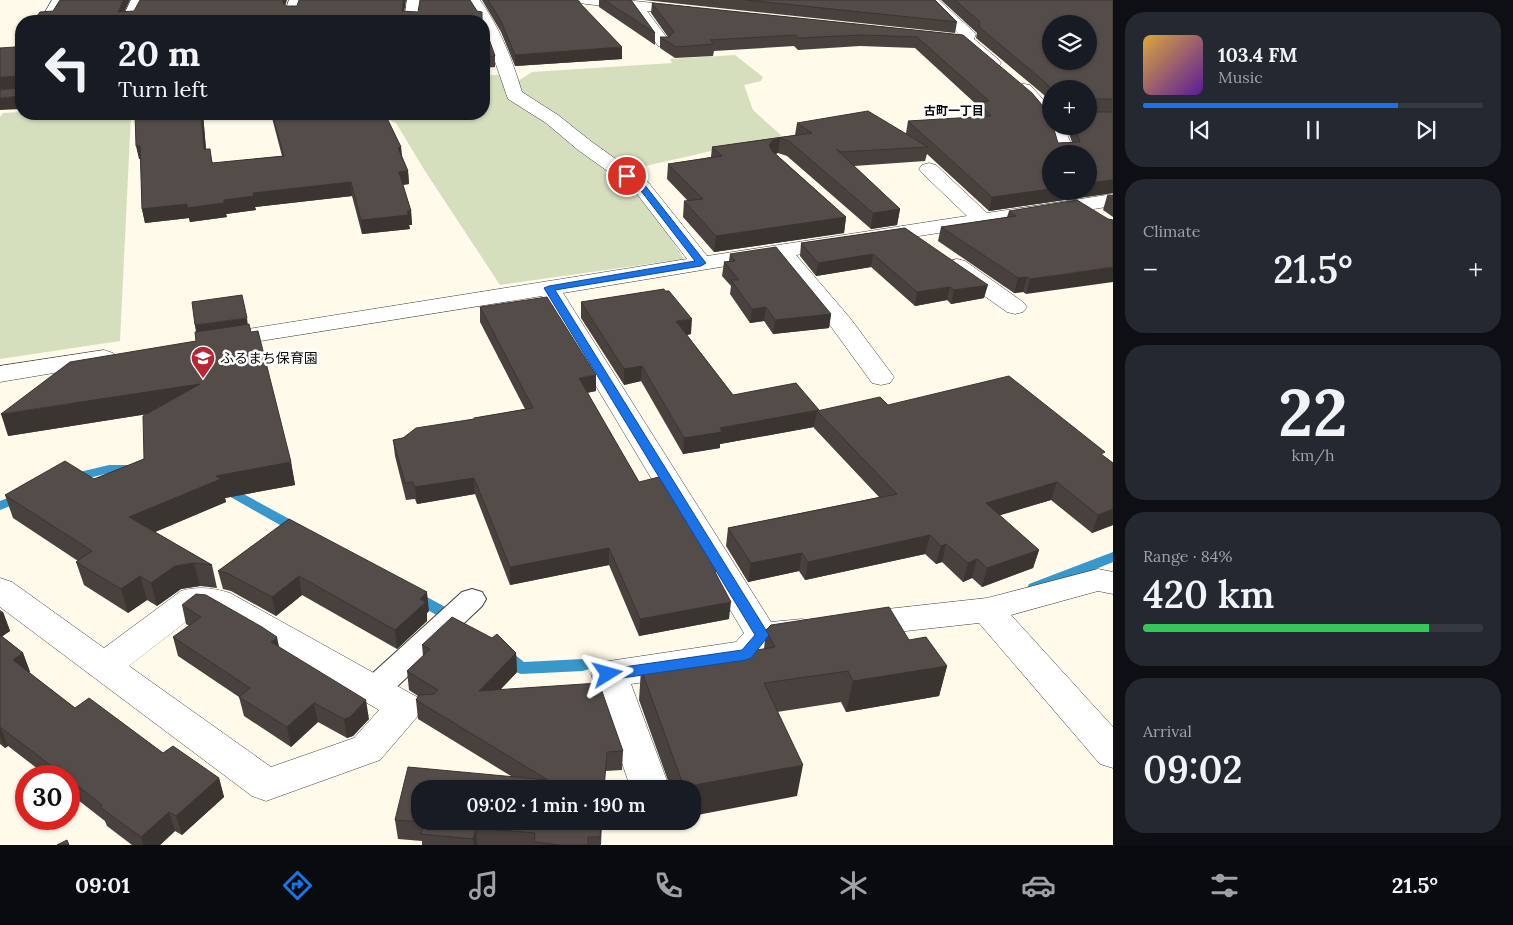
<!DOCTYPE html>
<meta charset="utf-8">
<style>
:root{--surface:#171b24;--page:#242831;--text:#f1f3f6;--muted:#9ea1a6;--line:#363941;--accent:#1a73e8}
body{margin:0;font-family:Lora,"Noto Sans JP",serif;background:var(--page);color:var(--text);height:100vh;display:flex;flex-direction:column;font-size:19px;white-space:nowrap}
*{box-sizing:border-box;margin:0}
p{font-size:16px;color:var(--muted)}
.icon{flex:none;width:28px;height:28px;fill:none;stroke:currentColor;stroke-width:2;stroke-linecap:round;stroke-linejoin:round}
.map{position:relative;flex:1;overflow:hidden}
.side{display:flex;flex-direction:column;gap:12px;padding:12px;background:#0d0f14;width:400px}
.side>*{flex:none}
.hud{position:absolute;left:15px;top:15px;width:475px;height:105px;border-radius:20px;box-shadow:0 1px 4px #0004;background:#171b24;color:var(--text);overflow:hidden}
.buttons{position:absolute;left:1042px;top:15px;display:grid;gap:10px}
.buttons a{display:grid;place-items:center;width:55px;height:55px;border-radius:50%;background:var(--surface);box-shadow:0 1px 4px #0004;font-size:25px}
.speed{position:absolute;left:15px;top:765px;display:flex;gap:10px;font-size:25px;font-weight:700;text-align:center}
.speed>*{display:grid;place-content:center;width:65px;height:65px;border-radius:50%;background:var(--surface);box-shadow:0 1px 4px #0004;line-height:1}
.speed .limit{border:8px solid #d22;background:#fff;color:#111}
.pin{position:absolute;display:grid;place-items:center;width:42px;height:42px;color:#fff;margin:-21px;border:2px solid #fff;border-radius:50%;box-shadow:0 1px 5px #0007}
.me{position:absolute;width:55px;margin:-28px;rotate:82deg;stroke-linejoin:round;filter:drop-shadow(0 0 4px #0008)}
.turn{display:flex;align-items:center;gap:18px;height:105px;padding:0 20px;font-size:22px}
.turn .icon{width:65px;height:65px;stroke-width:2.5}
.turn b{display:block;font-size:35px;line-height:42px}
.big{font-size:38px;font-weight:600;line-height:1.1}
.side .card{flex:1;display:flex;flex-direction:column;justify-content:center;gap:8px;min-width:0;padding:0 18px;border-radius:20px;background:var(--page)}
.side .dial{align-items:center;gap:0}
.dial b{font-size:65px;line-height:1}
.song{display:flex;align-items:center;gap:15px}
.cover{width:60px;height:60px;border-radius:8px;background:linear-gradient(135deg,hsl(40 70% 55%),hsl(270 70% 35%))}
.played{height:5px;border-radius:2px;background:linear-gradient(90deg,var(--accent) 75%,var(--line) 75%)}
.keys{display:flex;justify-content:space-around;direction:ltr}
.heat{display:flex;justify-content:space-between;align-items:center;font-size:28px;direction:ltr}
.charge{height:8px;border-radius:4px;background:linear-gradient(90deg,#34c759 84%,var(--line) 0)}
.trip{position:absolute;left:411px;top:780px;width:290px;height:50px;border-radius:20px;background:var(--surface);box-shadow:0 1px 4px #0004;font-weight:600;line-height:50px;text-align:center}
.tabs{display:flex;height:80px;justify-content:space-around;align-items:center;background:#090b0e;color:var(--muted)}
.tabs .icon{width:35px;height:35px}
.tabs .active{color:var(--accent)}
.tabs b{font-size:22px;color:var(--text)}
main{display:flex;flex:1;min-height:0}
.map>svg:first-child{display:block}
.cemetery{fill:#d5dfbd}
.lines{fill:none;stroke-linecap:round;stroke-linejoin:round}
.stream{fill:#3897cb;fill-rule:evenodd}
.service-casing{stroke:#3e3e3e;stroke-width:2}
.minor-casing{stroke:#3e3e3e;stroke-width:1}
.service{fill:#fff;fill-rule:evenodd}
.minor{fill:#fff;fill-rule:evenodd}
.wall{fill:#48413e}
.shaded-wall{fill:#3b3532}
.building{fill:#544c48;stroke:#3b3532;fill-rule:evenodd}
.route{fill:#1a73e8;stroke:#114b97}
.labels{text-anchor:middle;stroke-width:5;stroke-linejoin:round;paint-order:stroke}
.far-neighbourhood-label{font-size:12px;font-weight:bold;fill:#0b0b0b;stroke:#fff}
.poi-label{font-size:14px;fill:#0b0b0b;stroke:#fff;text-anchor:start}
</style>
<main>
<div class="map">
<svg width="1113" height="845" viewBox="0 0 1113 845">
<rect width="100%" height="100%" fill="#fffaea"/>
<g class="cemetery">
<path d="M 735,55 L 763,77 L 761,81 L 744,85 L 753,110 L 784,138 L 720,149 L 628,170 L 519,94 L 518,81 L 532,72 L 672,63 L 670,59 Z"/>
<path d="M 484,75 L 503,75 L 506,95 L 551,120 L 638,187 L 684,259 L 500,285 L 425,171 L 396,123 L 378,114 L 484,114 Z"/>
<path d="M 21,112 L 21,114 L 131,114 L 120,341 L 0,359 L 0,117 L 3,113 Z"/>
</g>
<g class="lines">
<g class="stream">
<path d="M 109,465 L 133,465 L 140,469 L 133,473 L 109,473 L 72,482 L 65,478 L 67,475 Z"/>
<path d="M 225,484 L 304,527 L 306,530 L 304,533 L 294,533 L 220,491 L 218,488 Z"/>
<path d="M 23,492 L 28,493 L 30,496 L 28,499 L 0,510 L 0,501 Z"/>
<path d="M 1113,552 L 1113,562 L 1039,592 L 1034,593 L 1029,592 L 1027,588 L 1029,584 Z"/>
<path d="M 414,590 L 460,615 L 463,619 L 460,623 L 455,625 L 450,623 L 409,599 L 407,595 L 409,591 Z"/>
<path d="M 503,648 L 509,650 L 524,662 L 583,659 L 589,661 L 591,665 L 589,669 L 583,671 L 521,674 C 512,671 500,662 495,654 L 497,650 Z"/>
</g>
<defs>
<path id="service" d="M 472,589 L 482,592 L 486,599 L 482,606 L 385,698 L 374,702 L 363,698 L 358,690 L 363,682 L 462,592 Z"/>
<g id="minor">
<path d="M 52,0 L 66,0 L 54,21 L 40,21 Z"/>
<path d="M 131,0 L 145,0 L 135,21 L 121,21 Z"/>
<path d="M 289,0 L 303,0 L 297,15 L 287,15 L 285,12 Z"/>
<path d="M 407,0 L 421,0 L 418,21 L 404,21 Z"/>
<path d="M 466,0 L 480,0 C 500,28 512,59 522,92 L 558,115 L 592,142 L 648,182 L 707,256 L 967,216 L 922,173 L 919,169 L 922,165 L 929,163 L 936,165 L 987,213 L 1113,194 L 1113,206 L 796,255 L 850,318 L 894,377 L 890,383 L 881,385 L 872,383 L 832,328 L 775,258 L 563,293 L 771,622 L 802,619 L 814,622 L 819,631 L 814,640 L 802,643 L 772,647 L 758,663 L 746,667 L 631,684 L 670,789 L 631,789 L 591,674 L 596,664 L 609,661 L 736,642 L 744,633 L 542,296 L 223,347 L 214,345 L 211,340 L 214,335 L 223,333 L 687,259 L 634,190 L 578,150 L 546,123 L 508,99 L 484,30 L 484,21 L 479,21 Z"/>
<path d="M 579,0 L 626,0 L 689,7 L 694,8 L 696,11 L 694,14 L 689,15 L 647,11 L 671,43 L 668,46 L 658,46 L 632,9 L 586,4 L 581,3 Z"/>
<path d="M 924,0 L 939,0 L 973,31 L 976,34 L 974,39 L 999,60 L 1001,63 L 999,66 L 987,66 L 961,43 L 958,40 L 960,35 Z"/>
<path d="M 1024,84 L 1030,85 L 1051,108 L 1051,126 L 1064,126 L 1075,154 L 1056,154 L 1046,126 L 1048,124 L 1045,123 L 1016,89 L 1018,85 Z"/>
<path d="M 957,259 L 965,261 L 1023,302 L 1027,307 L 1023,312 L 1015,314 L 1007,312 L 949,271 L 946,266 L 949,261 Z"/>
<path d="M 104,350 L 113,353 L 117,358 L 113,363 L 0,382 L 0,366 Z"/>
<path d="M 1098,569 L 1113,572 L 1113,594 L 1098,591 L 1011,615 L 1113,727 L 1113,768 L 1100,764 L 979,623 L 860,636 L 848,633 L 843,624 L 848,615 L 860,612 L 987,598 Z"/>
<path d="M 0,578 L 12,582 L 104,648 L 181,591 C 198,586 213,588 230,593 L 417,697 L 422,707 L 417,717 L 380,760 L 266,801 L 252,796 L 0,607 ZM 200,611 L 211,612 L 379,710 L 354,738 L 271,767 L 129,666 Z"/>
</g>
</defs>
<use href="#service" class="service-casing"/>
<use href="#minor" class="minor-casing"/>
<use href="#service" class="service"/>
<use href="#minor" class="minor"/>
</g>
<g class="wall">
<path d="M 482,0 L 577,0 L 622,59 L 515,66 L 501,32 Z"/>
<path d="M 599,0 L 631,0 L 655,33 L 655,45 L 599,7 Z"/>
<path d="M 644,0 L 935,0 L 957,22 L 955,33 Z"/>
<path d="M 941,0 L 1113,0 L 1113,193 L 989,211 L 927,154 L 925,161 L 854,166 L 900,209 L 897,225 L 871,229 L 787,156 L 778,153 L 776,154 L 846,217 L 844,233 L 714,252 L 683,217 L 684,201 L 688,201 L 667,179 L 668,164 L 711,157 L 712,147 L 795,135 L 797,123 L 906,133 L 908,121 L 977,117 L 975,114 L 977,105 L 915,48 L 860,46 L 798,50 L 794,46 L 714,51 L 713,56 L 675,58 L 660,48 L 660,37 L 668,37 L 651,13 L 652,3 L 963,35 L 1058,143 L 1072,142 L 1066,126 L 1089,126 L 1051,89 L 1051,106 L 1044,95 L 976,38 L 977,33 Z"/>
<path d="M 484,25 L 495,56 L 495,67 L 484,68 Z"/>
<path d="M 203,114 L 206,149 L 213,163 L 282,156 L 271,114 L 385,114 L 401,147 L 402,156 L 408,171 L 409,184 L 403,185 L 411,211 L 412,225 L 409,225 L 410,229 L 362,234 L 352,196 L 255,207 L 256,210 L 226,214 L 227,217 L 190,222 L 189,218 L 145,223 L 142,209 L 141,159 L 139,159 Z"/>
<path d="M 1113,195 L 1113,217 L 1103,210 L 1107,196 Z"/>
<path d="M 1009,211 L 1108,219 L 1026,294 L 1023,292 L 1014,293 L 938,241 L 941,227 L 1007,217 Z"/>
<path d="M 905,228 L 984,298 L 951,304 L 947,300 L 915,306 L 871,267 L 816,276 L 800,256 L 801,243 Z"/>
<path d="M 730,254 L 831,314 L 829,328 L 773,334 L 764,321 L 750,323 L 730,294 L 731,286 L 722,276 L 724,262 L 729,261 Z"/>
<path d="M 581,302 L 691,334 L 687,335 L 733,395 L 819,411 L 888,405 L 1104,456 L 1113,525 L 1092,533 L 1051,500 L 999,515 L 1039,550 L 1033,568 L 982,587 L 972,578 L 963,582 L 942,562 L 936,564 L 925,554 L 805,580 L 799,571 L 748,582 L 726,546 L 728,528 L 879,497 L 814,428 L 814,427 L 720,444 L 720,448 L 683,454 L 641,381 L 624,385 L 581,318 Z"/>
<path d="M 480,307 L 596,391 L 587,393 L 639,482 L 717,575 L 729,619 L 639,636 L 609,565 L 510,585 L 475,494 L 417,504 L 415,499 L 406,500 L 395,456 L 393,440 L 474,420 L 474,418 L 525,409 L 480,322 Z"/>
<path d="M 248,324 L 291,462 L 295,485 L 225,498 L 226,502 L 155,532 L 212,565 L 217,588 L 200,586 L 181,589 L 157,606 L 147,600 L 128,613 L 84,585 L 76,562 L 78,561 L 13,518 L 5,495 L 94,479 L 144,459 L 147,414 L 8,436 L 196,341 L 196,332 L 195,325 Z"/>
<path d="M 289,519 L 429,611 L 427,613 L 427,621 L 397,649 L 302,595 L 276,616 L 231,591 L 223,589 L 218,571 Z"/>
<path d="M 182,605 L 279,647 L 369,719 L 353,736 L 347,738 L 318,722 L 291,747 L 244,716 L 239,697 L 178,656 L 173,637 L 189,626 L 186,624 Z"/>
<path d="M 0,610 L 3,612 L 10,631 L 2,636 L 23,653 L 30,672 L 29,673 L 75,708 L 163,753 L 219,778 L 224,797 L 182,835 L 175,831 L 160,845 L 132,845 L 107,826 L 105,821 L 69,793 L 69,776 L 47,776 L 8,746 L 5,748 L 0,744 Z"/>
<path d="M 766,630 L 909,640 L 947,666 L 939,696 L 846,712 L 841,702 L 777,712 L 797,796 L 692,789 L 671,789 L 639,700 L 641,669 L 764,649 Z"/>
<path d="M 422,645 L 516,653 L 517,672 L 500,690 L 623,751 L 622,770 L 606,771 L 420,821 L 602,821 L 601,845 L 422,845 L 422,841 L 398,839 L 395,820 L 511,776 L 418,719 L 416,700 L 418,696 L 409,690 L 407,671 L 423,656 Z"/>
</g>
<g class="shaded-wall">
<path d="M 123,0 L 130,0 L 120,21 L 118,12 Z"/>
<path d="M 283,0 L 287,0 L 283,13 L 282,2 Z"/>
<path d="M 403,0 L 406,0 L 403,21 L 402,11 Z"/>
<path d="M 622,47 L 622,59 L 515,66 L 515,55 Z"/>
<path d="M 19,76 L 21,88 L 0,90 L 0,77 Z"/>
<path d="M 21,96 L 21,109 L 0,110 L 0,98 Z"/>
<path d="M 201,114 L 203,114 L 207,162 L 204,149 Z"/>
<path d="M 780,138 L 778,153 L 771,155 L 769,145 L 773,140 Z"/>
<path d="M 136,146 L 140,146 L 143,159 L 139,159 Z"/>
<path d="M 401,147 L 402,161 L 398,148 Z"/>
<path d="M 408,171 L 409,184 L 400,185 L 399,172 Z"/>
<path d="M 1113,180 L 1113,193 L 989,211 L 992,197 L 1051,189 L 1051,191 L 1089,191 L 1089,183 Z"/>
<path d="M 351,182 L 352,196 L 255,207 L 256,210 L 226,214 L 227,217 L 190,222 L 189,218 L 145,223 L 142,209 L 224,200 L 253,193 Z"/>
<path d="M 900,209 L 897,225 L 871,229 L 873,213 Z"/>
<path d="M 411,211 L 412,225 L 409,225 L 410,229 L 362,234 L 361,220 Z"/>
<path d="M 846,217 L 844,233 L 714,252 L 716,236 Z"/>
<path d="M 873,254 L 871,267 L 816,276 L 818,263 Z"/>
<path d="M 1113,267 L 1113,282 L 1026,294 L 1030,279 Z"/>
<path d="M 1027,277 L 1023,292 L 1014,293 L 1018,278 Z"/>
<path d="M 988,285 L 984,298 L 951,304 L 954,290 Z"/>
<path d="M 950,287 L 947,300 L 915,306 L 917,292 Z"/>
<path d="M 766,307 L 764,321 L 750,323 L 752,309 Z"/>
<path d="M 831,314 L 829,328 L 773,334 L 775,320 Z"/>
<path d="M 247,318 L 248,326 L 197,334 L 195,325 Z"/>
<path d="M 692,319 L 691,334 L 675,337 L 676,321 Z"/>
<path d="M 642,366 L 641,381 L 624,385 L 624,369 Z"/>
<path d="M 596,375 L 596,391 L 578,394 L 579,378 Z"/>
<path d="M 200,384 L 205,405 L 8,436 L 1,414 Z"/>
<path d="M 819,410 L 817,411 L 814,427 L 720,444 L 720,448 L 683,454 L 684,438 L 720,428 Z"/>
<path d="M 291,462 L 295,485 L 225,498 L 226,502 L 136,540 L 129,517 L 216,476 Z"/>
<path d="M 474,478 L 475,494 L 417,504 L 415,487 Z"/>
<path d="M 1057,482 L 1051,500 L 981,521 L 986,503 Z"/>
<path d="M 1113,509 L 1113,525 L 1092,533 L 1098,515 Z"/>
<path d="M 930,535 L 925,554 L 805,580 L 808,562 Z"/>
<path d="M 946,544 L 942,562 L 936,564 L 941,546 Z"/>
<path d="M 609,548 L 609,565 L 510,585 L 510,567 Z"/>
<path d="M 1039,550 L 1033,568 L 982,587 L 987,568 Z"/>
<path d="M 802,553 L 799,571 L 748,582 L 751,563 Z"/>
<path d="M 977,559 L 972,578 L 963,582 L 968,563 Z"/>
<path d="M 194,563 L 200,586 L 181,589 L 157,606 L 151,583 L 175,566 Z"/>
<path d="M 140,576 L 147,600 L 128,613 L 121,589 Z"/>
<path d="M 299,576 L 302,595 L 276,616 L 272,597 Z"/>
<path d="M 427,592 L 429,611 L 427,613 L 427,621 L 397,649 L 395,630 L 420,599 Z"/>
<path d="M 731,602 L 729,619 L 639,636 L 640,619 Z"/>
<path d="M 3,612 L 10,631 L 0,638 L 0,614 Z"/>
<path d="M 277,637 L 281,656 L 271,642 Z"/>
<path d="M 23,653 L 30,672 L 20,679 L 13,660 Z"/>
<path d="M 516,653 L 517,672 L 481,710 L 479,691 Z"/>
<path d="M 947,666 L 939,696 L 846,712 L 853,681 Z"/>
<path d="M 366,700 L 369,719 L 353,736 L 347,738 L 344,719 Z"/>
<path d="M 314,703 L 318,722 L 291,747 L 287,727 Z"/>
<path d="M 0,727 L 8,746 L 5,748 L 0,736 Z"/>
<path d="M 803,765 L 797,796 L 692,816 L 692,789 L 684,789 L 684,787 Z"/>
<path d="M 219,778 L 224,797 L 182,835 L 176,816 Z"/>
<path d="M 169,812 L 175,831 L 160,845 L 143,845 L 141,837 Z"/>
<path d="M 476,828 L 477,845 L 474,845 L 473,839 Z"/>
</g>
<g class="building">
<path d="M 60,0 L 123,0 L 118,12 L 134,11 L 140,0 L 283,0 L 282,2 L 286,6 L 297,6 L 299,0 L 403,0 L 402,11 L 418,12 L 420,0 L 470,0 L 477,11 L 482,12 L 482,21 L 33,21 L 40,12 L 53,11 Z"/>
<path d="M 488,0 L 577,0 L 622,47 L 515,55 L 501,21 Z"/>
<path d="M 604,0 L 631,0 L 655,33 Z"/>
<path d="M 746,0 L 935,0 L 957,22 Z"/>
<path d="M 955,0 L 1113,0 L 1113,99 L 1091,99 L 1091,112 L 1113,112 L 1113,180 L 1089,183 L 1089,154 L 1051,154 L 1051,189 L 992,197 L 908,121 L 991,116 L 978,102 L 989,101 L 917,37 L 862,35 L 799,38 L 795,35 L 710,40 L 714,44 L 676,47 L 660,37 L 669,37 L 674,32 L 652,3 L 963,35 L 1032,93 L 1048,112 L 1051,122 L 1051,126 L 1053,126 L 1058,143 L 1080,142 L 1074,126 L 1089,126 L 1089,89 L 1051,89 L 1046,83 L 979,27 L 980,22 ZM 1051,24 L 1089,24 L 1089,61 L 1051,61 Z"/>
<path d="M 484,25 L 495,56 L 484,57 Z"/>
<path d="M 21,38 L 21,96 L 0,98 L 0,90 L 19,88 L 19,76 L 0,77 L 0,48 L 15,47 Z"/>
<path d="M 868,111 L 928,147 L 841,152 L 836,149 L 900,209 L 873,213 L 789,141 L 780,138 L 773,140 L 769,145 L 772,151 L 846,217 L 716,236 L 684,201 L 703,199 L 668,164 L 722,156 L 712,147 L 812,133 L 797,123 Z"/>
<path d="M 135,114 L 201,114 L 204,149 L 210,149 L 212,163 L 284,156 L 272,114 L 385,114 L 401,147 L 398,148 L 408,171 L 399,172 L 411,211 L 407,211 L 409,215 L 361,220 L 351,182 L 253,193 L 254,196 L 224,200 L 224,203 L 187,208 L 187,204 L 142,209 L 140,146 L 136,146 Z"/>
<path d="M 1113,195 L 1113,200 L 1107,196 Z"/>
<path d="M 1077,200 L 1108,219 L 1113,220 L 1113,267 L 1030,279 L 1027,277 L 1018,278 L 941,227 L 1016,216 L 1009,211 Z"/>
<path d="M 905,228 L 988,285 L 954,290 L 950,287 L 917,292 L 873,254 L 818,263 L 801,243 Z"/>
<path d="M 776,247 L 831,314 L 775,320 L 766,307 L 752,309 L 731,280 L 739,280 L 724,262 L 735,261 L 730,254 Z"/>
<path d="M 664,289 L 665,291 L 669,291 L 692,319 L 676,321 L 733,395 L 796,383 L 819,410 L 720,428 L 722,432 L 684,438 L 642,366 L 624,369 L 581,302 Z"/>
<path d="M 242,295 L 247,318 L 195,325 L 192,302 Z"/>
<path d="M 547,297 L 596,375 L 579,378 L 639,482 L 659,477 L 717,571 L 715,572 L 731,602 L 640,619 L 609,548 L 510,567 L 474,478 L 415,487 L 413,482 L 405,483 L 393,440 L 403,438 L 416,428 L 474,419 L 474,418 L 533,408 L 480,307 Z"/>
<path d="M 249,324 L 251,332 L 258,331 L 291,462 L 216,476 L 221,479 L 129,517 L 212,565 L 194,563 L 175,566 L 151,583 L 140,576 L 121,589 L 76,562 L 92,551 L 5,495 L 65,461 L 94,479 L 144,459 L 143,416 L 200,384 L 1,414 L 70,362 L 196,341 L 195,332 Z"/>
<path d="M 1009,376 L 1105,452 L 1101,454 L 1113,463 L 1113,509 L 1098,515 L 1057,482 L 986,503 L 1039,550 L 987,568 L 977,559 L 968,563 L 946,544 L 941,546 L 930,535 L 808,562 L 802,553 L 751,563 L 728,528 L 897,494 L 817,411 L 880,397 L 888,405 Z"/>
<path d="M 289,519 L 427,592 L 420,599 L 426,602 L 395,630 L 299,576 L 272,597 L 227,573 L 218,571 Z"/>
<path d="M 196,594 L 206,595 L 262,627 L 277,637 L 271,642 L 366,700 L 350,717 L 344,719 L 314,703 L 287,727 L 239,697 L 250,688 L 173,637 L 201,617 L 182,605 Z"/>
<path d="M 889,607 L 909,640 L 926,637 L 947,666 L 853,681 L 848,671 L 764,683 L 803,765 L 684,787 L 641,669 L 775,647 L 766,630 L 771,625 Z"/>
<path d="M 452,617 L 492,638 L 497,634 L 516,653 L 479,691 L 599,683 L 623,751 L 607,752 L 604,789 L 420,789 L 420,821 L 602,821 L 600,837 L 588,837 L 588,845 L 560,845 L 534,842 L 535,833 L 476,828 L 473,839 L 421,834 L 424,822 L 395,820 L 408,767 L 548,780 L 416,700 L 419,695 L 434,694 L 438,690 L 407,671 L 430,649 L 422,645 Z"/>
<path d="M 0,635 L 23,653 L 13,660 L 75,708 L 89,698 L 163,753 L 173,746 L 219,778 L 176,816 L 169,812 L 141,837 L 100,807 L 102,805 L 69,779 L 69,776 L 65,776 L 0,727 Z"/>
<path d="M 67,840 L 69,845 L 57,845 Z"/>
</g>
<path class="route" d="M 627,173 L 644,184 L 706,263 L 701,266 L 555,290 L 769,635 L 751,658 L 746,660 L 608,680 L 603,678 L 601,674 L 603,670 L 742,650 L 755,635 L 544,288 L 549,286 L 695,261 L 638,187 L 624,177 L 623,176 Z"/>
<defs>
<symbol id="school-pin" viewBox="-11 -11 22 30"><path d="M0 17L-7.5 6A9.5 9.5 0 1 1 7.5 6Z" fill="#b92633" stroke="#fff"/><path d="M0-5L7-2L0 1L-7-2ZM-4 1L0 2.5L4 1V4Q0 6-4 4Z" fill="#fff"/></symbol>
</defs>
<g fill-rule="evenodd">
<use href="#school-pin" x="189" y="344" width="28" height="38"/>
</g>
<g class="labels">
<g class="far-neighbourhood-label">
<text x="954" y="115">古町一丁目</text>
</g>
<g class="poi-label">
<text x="220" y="363">ふるまち保育園</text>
</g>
</g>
</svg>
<div class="buttons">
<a><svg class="icon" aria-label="layers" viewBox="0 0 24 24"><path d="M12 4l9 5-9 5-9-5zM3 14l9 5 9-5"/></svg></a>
<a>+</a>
<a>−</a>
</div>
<div class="speed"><div class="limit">30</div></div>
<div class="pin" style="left:627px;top:176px;background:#d93025"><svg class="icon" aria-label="arrive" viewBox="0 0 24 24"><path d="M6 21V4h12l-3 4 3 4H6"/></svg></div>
<svg class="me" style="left:608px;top:674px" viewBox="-20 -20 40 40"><path d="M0-17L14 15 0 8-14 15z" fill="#1a73e8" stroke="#fff" stroke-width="4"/></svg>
<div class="trip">09:02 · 1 min · 190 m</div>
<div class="hud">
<div class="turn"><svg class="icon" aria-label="left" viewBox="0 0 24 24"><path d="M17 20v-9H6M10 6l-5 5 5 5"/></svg><div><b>20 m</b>Turn left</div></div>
</div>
</div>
<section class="side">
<div class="card">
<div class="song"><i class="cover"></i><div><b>103.4 FM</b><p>Music</p></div></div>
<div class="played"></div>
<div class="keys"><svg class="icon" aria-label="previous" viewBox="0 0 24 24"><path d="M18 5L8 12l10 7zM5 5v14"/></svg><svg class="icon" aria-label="pause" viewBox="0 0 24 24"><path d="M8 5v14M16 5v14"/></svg><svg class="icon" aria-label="next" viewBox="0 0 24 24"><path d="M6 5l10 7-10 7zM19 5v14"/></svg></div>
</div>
<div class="card"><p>Climate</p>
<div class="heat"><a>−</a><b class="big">21.5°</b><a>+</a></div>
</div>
<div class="card dial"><b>22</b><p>km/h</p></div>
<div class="card"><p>Range · 84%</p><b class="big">420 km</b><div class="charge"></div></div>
<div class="card"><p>Arrival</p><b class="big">09:02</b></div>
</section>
</main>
<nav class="tabs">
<b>09:01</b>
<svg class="icon active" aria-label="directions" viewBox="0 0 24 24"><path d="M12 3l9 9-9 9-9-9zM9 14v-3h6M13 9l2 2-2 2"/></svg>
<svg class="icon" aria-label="music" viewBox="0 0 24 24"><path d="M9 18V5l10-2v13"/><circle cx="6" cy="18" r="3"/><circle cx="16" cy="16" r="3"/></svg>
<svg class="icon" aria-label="phone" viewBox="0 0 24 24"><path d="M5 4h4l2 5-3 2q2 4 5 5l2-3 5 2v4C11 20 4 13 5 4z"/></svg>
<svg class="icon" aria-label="climate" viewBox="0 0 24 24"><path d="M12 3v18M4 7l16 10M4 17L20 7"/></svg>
<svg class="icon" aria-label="car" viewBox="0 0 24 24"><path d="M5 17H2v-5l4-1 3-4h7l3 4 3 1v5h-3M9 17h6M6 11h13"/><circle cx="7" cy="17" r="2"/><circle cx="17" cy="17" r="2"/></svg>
<svg class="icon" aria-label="filters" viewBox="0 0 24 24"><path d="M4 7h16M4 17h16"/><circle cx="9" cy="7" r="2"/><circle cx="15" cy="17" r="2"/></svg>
<b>21.5°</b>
</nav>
